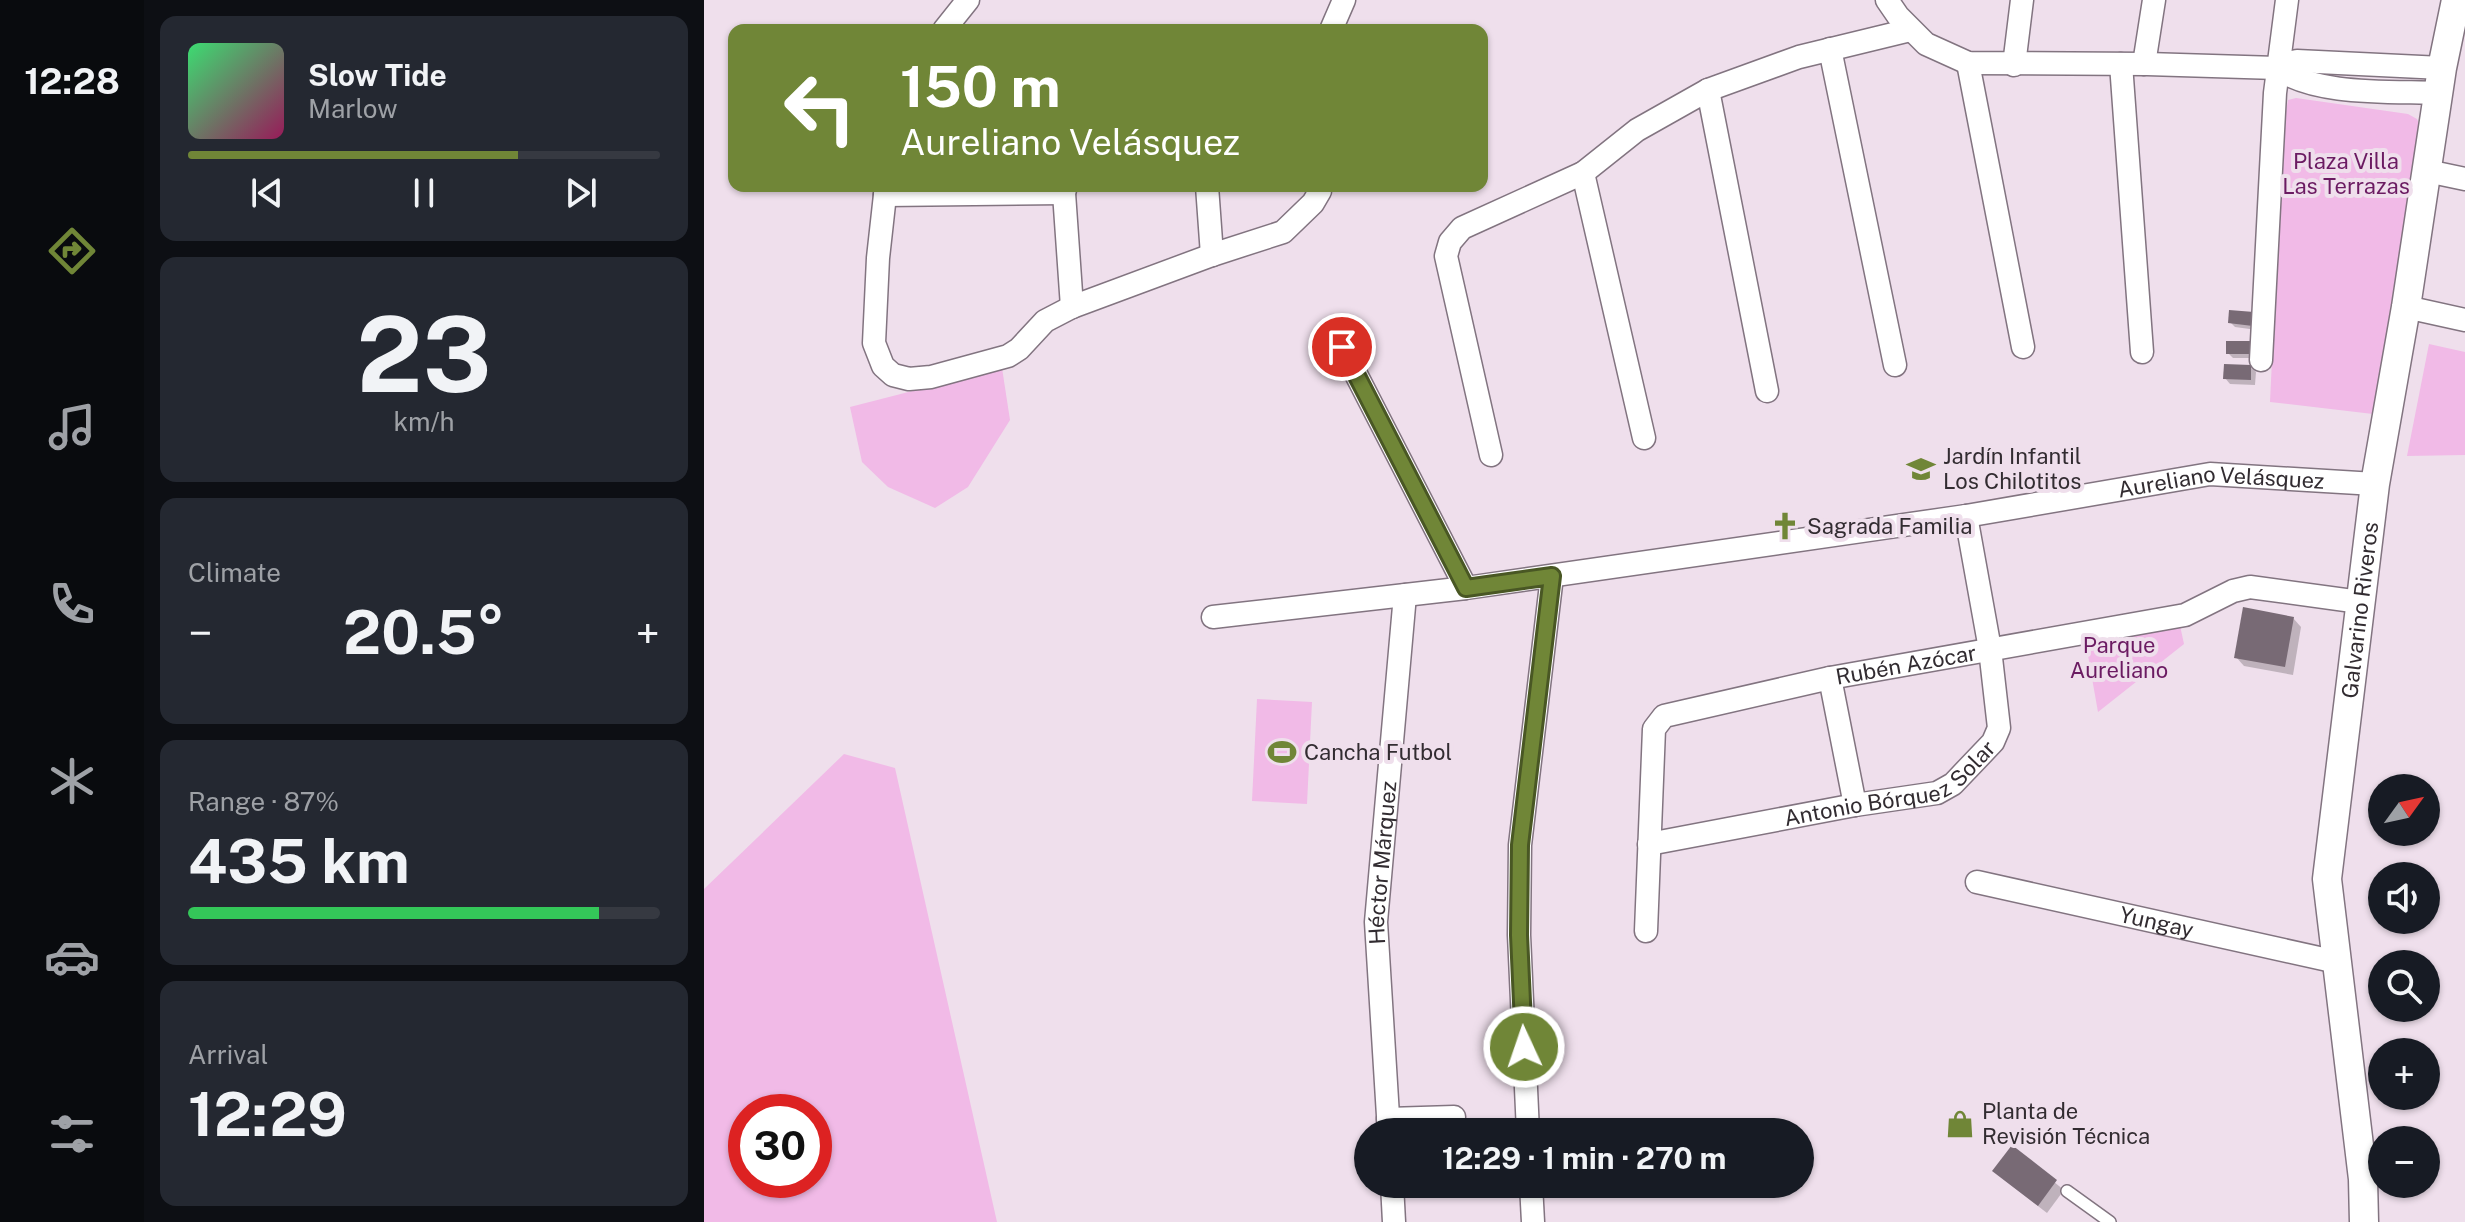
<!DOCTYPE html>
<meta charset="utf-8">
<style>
:root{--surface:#171b24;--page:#242831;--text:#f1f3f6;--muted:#9ea1a6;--line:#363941;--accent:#708637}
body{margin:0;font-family:"Public Sans",sans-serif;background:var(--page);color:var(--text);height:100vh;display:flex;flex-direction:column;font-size:30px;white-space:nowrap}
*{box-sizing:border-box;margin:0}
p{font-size:26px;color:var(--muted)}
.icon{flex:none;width:44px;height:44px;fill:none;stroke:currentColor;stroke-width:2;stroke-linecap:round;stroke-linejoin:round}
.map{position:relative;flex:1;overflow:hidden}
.details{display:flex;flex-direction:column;gap:16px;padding:16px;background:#0d0f14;width:560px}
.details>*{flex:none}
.banner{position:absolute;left:24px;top:24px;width:760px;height:168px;border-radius:16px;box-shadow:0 2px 6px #0004;background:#708637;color:#fff;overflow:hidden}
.needle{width:52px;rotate:57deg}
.buttons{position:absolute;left:1664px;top:774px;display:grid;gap:16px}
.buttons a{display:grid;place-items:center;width:72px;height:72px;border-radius:50%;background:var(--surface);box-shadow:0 2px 6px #0004;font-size:40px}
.speed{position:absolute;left:24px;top:1094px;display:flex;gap:16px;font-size:40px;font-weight:700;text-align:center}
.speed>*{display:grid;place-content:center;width:104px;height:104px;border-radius:50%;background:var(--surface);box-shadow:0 2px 6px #0004;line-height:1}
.speed .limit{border:12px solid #d22;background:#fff;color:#111}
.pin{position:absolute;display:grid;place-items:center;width:68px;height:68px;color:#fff;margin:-34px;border:4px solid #fff;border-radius:50%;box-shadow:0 2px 8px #0007}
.me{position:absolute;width:88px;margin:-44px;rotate:357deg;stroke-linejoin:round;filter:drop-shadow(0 0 6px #0008)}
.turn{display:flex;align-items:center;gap:28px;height:168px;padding:0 40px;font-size:36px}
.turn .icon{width:104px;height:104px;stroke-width:2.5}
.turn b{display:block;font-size:56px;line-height:68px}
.big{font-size:60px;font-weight:700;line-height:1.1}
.details .widget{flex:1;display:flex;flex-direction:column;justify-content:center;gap:12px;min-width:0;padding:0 28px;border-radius:16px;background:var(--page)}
.details .dial{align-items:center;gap:0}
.dial b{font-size:104px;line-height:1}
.song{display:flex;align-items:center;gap:24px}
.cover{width:96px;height:96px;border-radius:12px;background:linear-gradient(135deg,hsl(140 70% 55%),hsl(330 70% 35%))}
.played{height:8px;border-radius:4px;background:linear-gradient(90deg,var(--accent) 70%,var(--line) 70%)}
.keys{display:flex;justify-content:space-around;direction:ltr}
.heat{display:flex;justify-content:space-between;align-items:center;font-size:44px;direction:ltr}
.charge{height:12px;border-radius:6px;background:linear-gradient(90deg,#34c759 87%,var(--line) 0)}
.trip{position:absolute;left:650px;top:1118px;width:460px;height:80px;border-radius:40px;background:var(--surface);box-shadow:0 2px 6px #0004;font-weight:700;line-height:80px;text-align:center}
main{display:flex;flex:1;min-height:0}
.tab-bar{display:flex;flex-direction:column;width:144px;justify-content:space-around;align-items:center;background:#090b0e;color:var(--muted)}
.tab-bar .icon{width:56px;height:56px}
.tab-bar .selected{color:var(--accent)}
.tab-bar b{font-size:36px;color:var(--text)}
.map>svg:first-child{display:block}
.green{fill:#f1bae7;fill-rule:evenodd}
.shadow{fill:#0003}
.building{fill:#786a75}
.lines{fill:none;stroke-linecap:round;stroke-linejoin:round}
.service-casing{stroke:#827480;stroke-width:14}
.minor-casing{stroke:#827480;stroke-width:25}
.tertiary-casing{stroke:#827480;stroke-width:31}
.service{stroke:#fff;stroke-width:11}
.minor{stroke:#fff;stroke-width:22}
.tertiary{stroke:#fff;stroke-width:28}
.route-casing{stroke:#495724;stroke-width:20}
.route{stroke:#708637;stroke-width:14}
.labels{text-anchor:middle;stroke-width:8;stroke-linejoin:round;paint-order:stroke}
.park-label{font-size:22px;fill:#6b1b62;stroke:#efdfec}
.poi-label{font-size:22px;fill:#322c31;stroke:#efdfec;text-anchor:start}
.street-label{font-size:22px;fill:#322c31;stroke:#efdfec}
</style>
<main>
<nav class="tab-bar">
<b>12:28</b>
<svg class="icon selected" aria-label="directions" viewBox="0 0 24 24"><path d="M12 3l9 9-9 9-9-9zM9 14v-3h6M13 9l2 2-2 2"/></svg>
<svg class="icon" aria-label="music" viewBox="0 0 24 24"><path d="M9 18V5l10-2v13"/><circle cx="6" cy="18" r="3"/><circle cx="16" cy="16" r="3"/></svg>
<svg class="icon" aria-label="phone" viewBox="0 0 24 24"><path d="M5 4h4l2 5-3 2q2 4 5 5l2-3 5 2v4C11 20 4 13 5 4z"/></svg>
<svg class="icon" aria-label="climate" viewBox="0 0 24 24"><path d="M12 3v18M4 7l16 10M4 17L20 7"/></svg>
<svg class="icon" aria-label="car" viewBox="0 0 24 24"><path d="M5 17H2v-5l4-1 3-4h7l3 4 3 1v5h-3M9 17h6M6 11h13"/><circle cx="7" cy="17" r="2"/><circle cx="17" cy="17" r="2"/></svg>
<svg class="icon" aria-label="filters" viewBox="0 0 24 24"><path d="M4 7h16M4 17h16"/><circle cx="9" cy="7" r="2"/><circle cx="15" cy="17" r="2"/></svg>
</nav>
<section class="details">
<div class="widget">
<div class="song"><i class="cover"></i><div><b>Slow Tide</b><p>Marlow</p></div></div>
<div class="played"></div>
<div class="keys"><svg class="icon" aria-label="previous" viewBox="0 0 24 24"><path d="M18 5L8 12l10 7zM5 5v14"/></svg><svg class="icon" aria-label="pause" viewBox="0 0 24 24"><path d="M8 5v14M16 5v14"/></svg><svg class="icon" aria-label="next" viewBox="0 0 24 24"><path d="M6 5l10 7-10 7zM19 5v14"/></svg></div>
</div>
<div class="widget dial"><b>23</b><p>km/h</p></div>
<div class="widget"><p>Climate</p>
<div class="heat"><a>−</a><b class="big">20.5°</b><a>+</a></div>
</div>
<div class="widget"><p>Range · 87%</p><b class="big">435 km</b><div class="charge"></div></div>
<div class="widget"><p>Arrival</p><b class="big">12:29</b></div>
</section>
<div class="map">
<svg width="1761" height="1222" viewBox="0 0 1761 1222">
<rect width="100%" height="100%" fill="#efdfec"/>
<g class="green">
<path d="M 1592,98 L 1704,114 L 1713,119 L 1716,126 L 1669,414 L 1566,402 L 1579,128 L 1584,100 Z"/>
<path d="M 1725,344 L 1761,352 L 1761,455 L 1703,456 Z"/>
<path d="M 298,368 L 306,420 L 264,487 L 231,508 L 184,487 L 158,462 L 146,407 Z"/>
<path d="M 1474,616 L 1480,644 L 1394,712 L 1380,633 Z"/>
<path d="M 553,699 L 608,702 L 603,804 L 548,801 Z"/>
<path d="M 140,754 L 191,768 L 293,1222 L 0,1222 L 0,889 ZM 110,1112 L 110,1180 L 42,1180 L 42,1112 Z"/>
</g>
<g class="shadow">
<path d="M 1549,314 L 1553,330 L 1531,327 L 1526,322 Z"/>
<path d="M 1545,343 L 1550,349 L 1550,358 L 1529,358 L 1524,353 Z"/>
<path d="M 1546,367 L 1552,372 L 1551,385 L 1526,384 L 1521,378 Z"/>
<path d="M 1589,618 L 1597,627 L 1589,675 L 1540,666 L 1532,657 Z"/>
<path d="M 1308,1148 L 1360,1190 L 1343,1213 L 1299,1179 Z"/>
</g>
<g class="building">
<path d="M 1525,310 L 1550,312 L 1549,326 L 1524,323 Z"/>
<rect x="1522" y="341" width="24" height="13"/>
<path d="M 1520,364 L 1547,365 L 1547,380 L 1519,379 Z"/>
<path d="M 1539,607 L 1590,617 L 1581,667 L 1530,658 Z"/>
<path d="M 1308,1145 L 1353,1180 L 1334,1206 L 1288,1171 Z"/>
</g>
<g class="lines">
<defs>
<path id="service" d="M 1363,1191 L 1406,1222"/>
<g id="minor">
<path d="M 1183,0 L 1194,16 L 1222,44 L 1264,63 L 1443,64 L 1573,68 L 1583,63 L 1593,61 L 1738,68"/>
<path d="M 240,30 L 264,0"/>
<path d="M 627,30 L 640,0"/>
<path d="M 1126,49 L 1191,365"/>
<path d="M 1264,63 L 1319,347"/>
<path d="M 1417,64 L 1438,352"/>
<path d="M 1440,64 L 1450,0"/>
<path d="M 1310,65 L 1318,0"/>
<path d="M 1573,68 C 1611,96 1688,91 1735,93"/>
<path d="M 1004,90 L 1063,391"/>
<path d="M 1723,171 L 1761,179"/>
<path d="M 879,173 L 940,438"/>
<path d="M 182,186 L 174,258 L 170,343 L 179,366 L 189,375 L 205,379 L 227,377 L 304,356 L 315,349 L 341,321 L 368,307 L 508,255 L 579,232 L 609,203 L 616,191 L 616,186"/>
<path d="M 362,186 L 360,193 L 368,307"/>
<path d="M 503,186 L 508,255"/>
<path d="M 181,195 L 360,193"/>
<path d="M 1702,307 L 1761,320"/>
<path d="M 638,347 L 762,588"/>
<path d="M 1557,360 L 1571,93 L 1583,0"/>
<path d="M 787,455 L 742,256 L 746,242 L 758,228 L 879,173 L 933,130 L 1004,90 L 1095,57 L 1206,30"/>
<path id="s1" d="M 509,617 L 762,588 L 1262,516 L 1506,474 L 1671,484"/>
<path d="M 1126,678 L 1151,805"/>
<path id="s2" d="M 945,844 L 1151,805 L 1233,793 L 1249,784 L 1289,742 L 1295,728 L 1286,649 L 1262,516"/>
<path id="s3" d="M 1273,882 L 1633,962"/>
<path id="s4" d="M 942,931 L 950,729 L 960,716 L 1126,678 L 1481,615 L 1529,591 L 1546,587 L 1656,602"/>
<path d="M 684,1119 L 750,1117"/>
<path id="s5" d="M 685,1132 L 672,922 L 701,595"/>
<path d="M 824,1132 L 815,935 L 816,845 L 848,576"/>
<path d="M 688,1184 L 690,1222"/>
<path d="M 827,1184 L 829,1222"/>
</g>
<g id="tertiary">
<path id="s6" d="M 1660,1222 L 1659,1179 L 1623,879 L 1671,484 L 1702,307 L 1738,68 L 1752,0"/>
</g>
</defs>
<use href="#service" class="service-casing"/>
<use href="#minor" class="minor-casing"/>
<use href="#tertiary" class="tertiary-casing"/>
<use href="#service" class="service"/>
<use href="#minor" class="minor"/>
<use href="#tertiary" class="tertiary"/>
</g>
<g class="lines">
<defs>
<path id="route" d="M 638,347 L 762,588 L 848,576 L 816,845 L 815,935 L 820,1047"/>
</defs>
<use href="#route" class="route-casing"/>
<use href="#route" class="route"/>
</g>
<defs>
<symbol id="school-bare" viewBox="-9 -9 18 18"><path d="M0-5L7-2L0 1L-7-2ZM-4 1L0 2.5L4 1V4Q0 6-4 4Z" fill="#708637" stroke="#efdfec" stroke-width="2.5" paint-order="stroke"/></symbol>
<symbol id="church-bare" viewBox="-9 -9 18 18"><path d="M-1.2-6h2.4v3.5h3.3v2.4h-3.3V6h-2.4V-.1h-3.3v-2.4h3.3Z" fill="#708637" stroke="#efdfec" stroke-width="2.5" paint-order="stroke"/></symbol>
<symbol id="stadium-bare" viewBox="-9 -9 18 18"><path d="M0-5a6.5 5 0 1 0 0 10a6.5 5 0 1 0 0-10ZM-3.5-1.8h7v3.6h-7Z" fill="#708637" stroke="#efdfec" stroke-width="2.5" paint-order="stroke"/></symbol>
<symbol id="shop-bare" viewBox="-9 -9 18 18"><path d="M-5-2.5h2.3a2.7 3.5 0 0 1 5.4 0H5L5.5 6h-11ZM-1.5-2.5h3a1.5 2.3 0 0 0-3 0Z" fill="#708637" stroke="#efdfec" stroke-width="2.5" paint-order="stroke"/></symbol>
</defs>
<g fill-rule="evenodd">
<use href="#school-bare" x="1197" y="449" width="40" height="40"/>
<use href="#church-bare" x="1061" y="506" width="40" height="40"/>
<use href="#stadium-bare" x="558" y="732" width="40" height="40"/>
<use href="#shop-bare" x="1236" y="1104" width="40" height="40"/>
</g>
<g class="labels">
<g class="park-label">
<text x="1642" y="169">Plaza Villa<tspan x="1642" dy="25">Las Terrazas</tspan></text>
<text x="1415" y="653">Parque<tspan x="1415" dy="25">Aureliano</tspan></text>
</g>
<g class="poi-label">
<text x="1239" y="464">Jardín Infantil<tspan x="1239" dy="25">Los Chilotitos</tspan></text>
<text x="1103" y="534">Sagrada Familia</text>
<text x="600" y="760">Cancha Futbol</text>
<text x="1278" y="1119">Planta de<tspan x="1278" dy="25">Revisión Técnica</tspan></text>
</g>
<g class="street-label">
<text dy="8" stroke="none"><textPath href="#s1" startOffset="1018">Aureliano Velásquez</textPath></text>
<text dy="8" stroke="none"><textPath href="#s6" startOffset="616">Galvarino Riveros</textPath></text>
<text dy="8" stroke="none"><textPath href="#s4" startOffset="466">Rubén Azócar</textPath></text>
<text dy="8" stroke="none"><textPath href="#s2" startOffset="252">Antonio Bórquez Solar</textPath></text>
<text dy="8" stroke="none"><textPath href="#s5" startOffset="270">Héctor Márquez</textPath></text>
<text dy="8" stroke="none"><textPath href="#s3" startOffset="184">Yungay</textPath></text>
</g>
</g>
</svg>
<div class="buttons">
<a><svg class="needle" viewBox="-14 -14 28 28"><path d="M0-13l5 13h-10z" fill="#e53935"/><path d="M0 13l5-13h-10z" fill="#9ea1a6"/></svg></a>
<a><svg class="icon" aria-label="sound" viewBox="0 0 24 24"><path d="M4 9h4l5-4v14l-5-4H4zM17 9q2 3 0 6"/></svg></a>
<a><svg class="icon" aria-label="search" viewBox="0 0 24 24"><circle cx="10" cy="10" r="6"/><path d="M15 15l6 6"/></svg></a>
<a>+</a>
<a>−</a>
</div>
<div class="speed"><div class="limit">30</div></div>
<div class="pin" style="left:638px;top:347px;background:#d93025"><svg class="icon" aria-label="arrive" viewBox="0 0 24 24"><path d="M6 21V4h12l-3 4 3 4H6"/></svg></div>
<svg class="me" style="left:820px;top:1047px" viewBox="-20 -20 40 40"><circle r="17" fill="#708637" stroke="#fff" stroke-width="3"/><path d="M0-11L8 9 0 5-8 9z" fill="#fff"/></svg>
<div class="trip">12:29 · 1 min · 270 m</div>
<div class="banner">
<div class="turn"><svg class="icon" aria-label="left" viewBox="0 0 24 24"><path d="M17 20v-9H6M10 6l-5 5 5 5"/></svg><div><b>150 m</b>Aureliano Velásquez</div></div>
</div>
</div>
</main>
